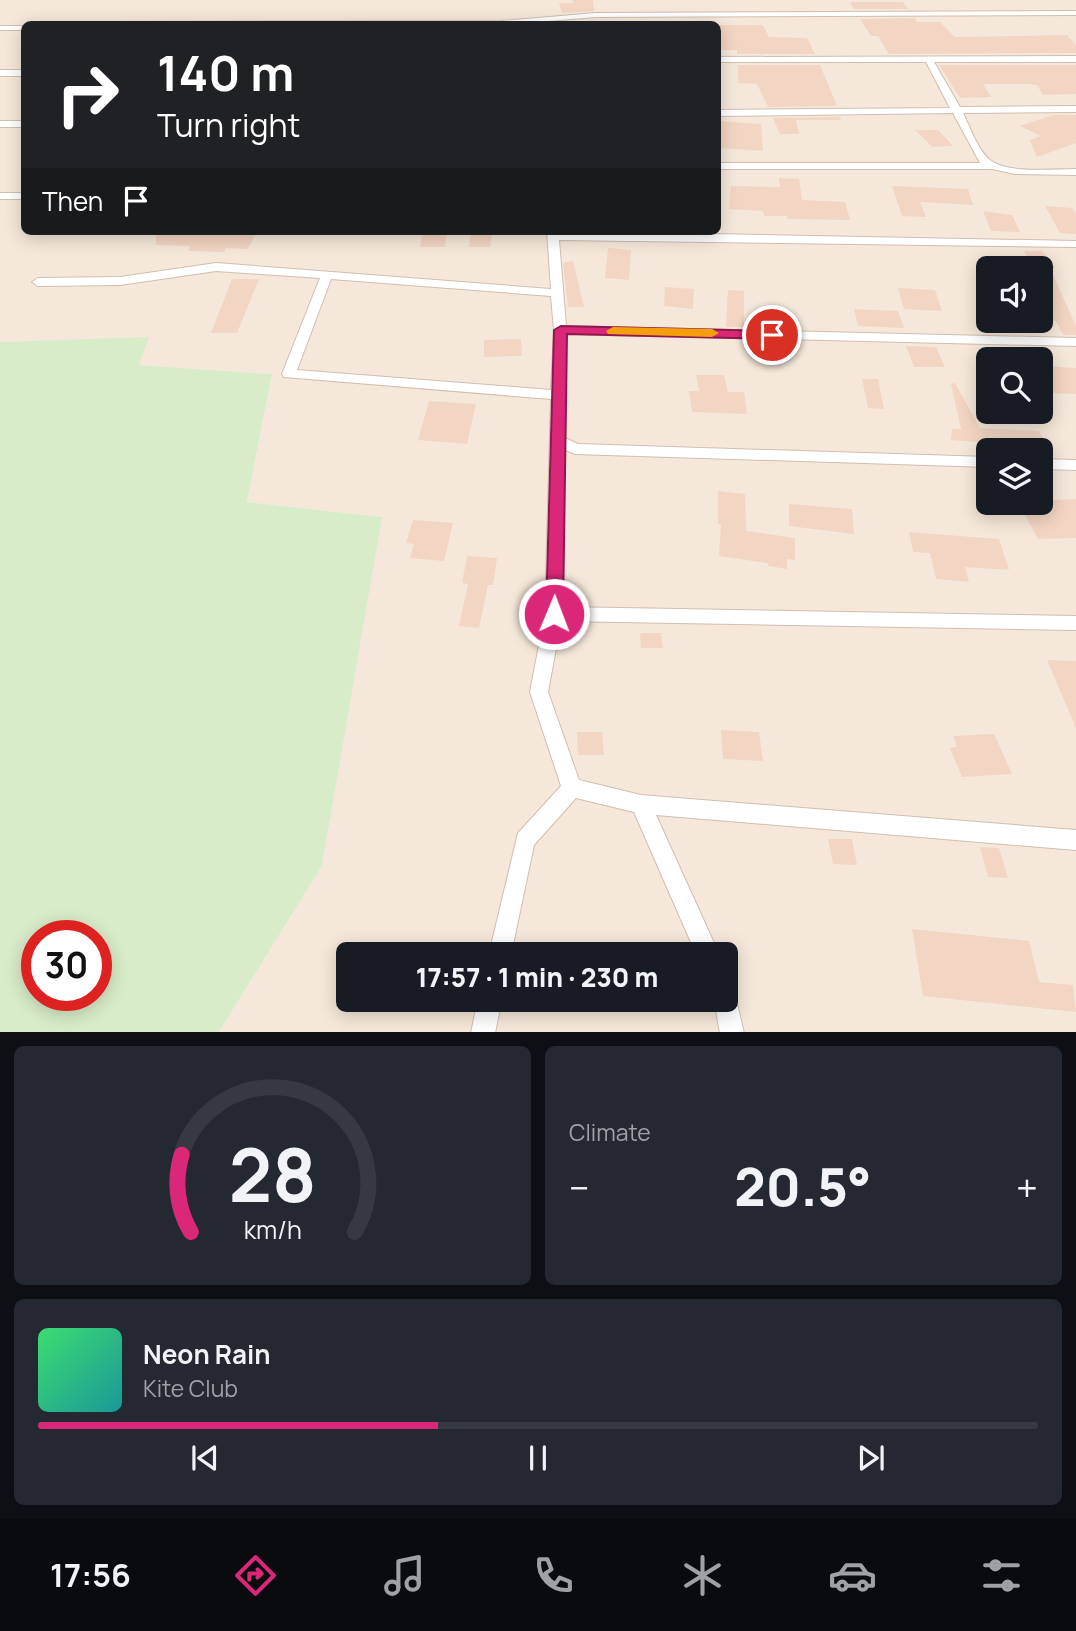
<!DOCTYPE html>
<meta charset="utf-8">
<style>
:root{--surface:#171b24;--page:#242831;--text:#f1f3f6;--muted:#9ea1a6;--line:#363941;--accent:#db2777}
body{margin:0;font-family:Manrope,sans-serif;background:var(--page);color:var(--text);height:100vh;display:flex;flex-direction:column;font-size:26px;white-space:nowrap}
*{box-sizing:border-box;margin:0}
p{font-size:23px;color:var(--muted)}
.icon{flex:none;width:38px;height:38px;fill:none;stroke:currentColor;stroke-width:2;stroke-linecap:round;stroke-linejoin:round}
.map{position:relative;height:1032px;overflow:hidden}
.details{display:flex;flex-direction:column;gap:14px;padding:14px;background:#0d0f14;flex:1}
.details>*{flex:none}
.top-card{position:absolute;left:21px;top:21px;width:700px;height:214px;border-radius:10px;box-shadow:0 4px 18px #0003;background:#202124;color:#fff;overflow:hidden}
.tools{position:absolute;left:976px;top:256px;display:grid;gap:14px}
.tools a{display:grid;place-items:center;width:77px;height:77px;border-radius:10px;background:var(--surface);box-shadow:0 4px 18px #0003;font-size:35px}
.speed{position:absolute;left:21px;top:920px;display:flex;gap:14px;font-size:35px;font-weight:700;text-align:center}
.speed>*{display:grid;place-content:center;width:91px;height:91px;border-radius:50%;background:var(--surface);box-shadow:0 4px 18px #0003;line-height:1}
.speed .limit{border:10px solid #d22;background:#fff;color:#111}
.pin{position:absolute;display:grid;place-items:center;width:60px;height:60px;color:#fff;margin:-30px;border:4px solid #fff;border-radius:50%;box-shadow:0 2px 7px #0007}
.me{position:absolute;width:77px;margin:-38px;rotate:1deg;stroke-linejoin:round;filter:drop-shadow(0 0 5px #0008)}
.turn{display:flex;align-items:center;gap:24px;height:147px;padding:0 21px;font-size:32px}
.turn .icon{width:91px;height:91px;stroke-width:2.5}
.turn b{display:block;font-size:49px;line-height:60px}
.then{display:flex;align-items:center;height:66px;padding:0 21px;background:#0003;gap:14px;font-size:26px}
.big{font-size:52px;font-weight:800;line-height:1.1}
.details .tile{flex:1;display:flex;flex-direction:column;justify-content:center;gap:10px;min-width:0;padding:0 24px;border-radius:10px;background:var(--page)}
.details .dial{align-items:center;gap:0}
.dial svg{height:182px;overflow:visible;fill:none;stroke:var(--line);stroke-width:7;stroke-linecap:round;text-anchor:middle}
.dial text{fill:var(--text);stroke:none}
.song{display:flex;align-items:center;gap:21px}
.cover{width:84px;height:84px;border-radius:10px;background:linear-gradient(135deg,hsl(140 70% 55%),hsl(180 70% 35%))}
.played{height:7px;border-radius:4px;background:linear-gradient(90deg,var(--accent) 40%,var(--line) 40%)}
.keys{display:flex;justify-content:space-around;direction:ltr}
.heat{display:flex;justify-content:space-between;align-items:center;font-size:38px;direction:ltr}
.details .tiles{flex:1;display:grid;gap:14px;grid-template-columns:1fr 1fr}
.tile:last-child{grid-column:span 2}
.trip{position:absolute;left:336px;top:942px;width:402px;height:70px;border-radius:10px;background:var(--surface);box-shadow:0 4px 18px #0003;font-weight:800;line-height:70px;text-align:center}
.tab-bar{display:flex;height:112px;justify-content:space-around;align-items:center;background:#090b0e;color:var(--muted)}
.tab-bar .icon{width:49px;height:49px}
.tab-bar .active{color:var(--accent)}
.tab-bar b{font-size:32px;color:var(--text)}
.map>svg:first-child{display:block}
.residential{fill:#f5e8da;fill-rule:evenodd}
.green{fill:#d8ecc9;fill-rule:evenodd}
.building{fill:#f3d5c3}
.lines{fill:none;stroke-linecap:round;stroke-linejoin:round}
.street-casing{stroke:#d1beb0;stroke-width:2}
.street{fill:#fff;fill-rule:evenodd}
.route{fill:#db2777;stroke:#8e194d;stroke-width:2}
.slow{fill:#f59e0b}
</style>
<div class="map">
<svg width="1076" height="1033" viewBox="0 0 1076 1033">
<rect width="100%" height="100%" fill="#fdf6ec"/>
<path class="residential" d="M 0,0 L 1076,0 L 1076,1032 L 219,1032 L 322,866 L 381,517 L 247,502 L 272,374 L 138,365 L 148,338 L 0,342 ZM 24,24 L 718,24 L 718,231 L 24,231 ZM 989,268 L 1041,268 L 1041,320 L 989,320 ZM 989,359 L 1041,359 L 1041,411 L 989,411 ZM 989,450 L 1041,450 L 1041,502 L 989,502 ZM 348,954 L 726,954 L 726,999 L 348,999 Z"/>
<path class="green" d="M 149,337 L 139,365 L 272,374 L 247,502 L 382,517 L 322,866 L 219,1032 L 0,1032 L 0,342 ZM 37,936 L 96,936 L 96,996 L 37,996 Z"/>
<g class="building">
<path d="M 573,0 L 593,0 L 594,11 L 562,13 L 559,3 L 573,3 Z"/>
<path d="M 850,2 L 903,2 L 908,9 L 854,9 Z"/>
<path d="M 915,18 L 917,22 L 940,22 L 955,37 L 1067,35 L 1076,45 L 1076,53 L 889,54 L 878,36 L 871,36 L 860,19 Z"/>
<path d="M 718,25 L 763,25 L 769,37 L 807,38 L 815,54 L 737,54 L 737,50 L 718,50 Z"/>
<path d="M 738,65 L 820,65 L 837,106 L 768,107 L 757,84 L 738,83 Z"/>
<path d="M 939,65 L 1076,65 L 1076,94 L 1043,95 L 1037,85 L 1028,84 L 983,84 L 991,97 L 960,98 Z"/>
<path d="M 1053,115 L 1076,115 L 1076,143 L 1037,157 L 1030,140 L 1041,136 L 1020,126 Z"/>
<path d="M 840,117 L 841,120 L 796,120 L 799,134 L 780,134 L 773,118 Z"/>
<path d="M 718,121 L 761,124 L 763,151 L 718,148 Z"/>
<path d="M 915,130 L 938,130 L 953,146 L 932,147 Z"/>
<path d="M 779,178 L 799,179 L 802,200 L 845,202 L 850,220 L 788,219 L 787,216 L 764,216 L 763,211 L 729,209 L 731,186 L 780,187 Z"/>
<path d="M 892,186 L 968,189 L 973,205 L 920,202 L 926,217 L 902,216 Z"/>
<path d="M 1045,206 L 1072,208 L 1076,213 L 1076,234 L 1060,233 Z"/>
<path d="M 983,211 L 1012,215 L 1020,232 L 991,231 Z"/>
<path d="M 156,231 L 257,231 L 248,249 L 226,248 L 224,252 L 188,251 L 190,246 L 156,245 Z"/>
<path d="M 423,231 L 447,232 L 445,247 L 420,247 Z"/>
<path d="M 471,231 L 492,232 L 490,247 L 469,247 Z"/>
<path d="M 608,248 L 631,250 L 629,280 L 605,278 Z"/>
<path d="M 1041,249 L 1055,268 L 1050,268 L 1076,326 L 1076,335 L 1063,335 L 1056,321 L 1041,320 L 1041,268 L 1033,268 L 1024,251 L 1041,251 Z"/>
<path d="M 573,261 L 584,307 L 568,307 L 563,263 Z"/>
<path d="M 232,279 L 259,279 L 237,333 L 211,333 Z"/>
<path d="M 665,287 L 694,289 L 693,309 L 664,306 Z"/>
<path d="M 898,288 L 935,290 L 942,311 L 904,309 Z"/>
<path d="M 728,290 L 744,291 L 744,327 L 726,327 Z"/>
<path d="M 854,309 L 898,311 L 904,328 L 858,326 Z"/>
<path d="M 521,339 L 522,356 L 484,357 L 484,340 Z"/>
<path d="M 906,346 L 936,347 L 945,367 L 914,367 Z"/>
<path d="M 1041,366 L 1076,368 L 1076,394 L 1050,393 L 1041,373 Z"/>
<path d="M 696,375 L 724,375 L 728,392 L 744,392 L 747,414 L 692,412 L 689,391 L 699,391 Z"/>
<path d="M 862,379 L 878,379 L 884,409 L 868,408 Z"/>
<path d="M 955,383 L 980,428 L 1039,431 L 1048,448 L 951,440 L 952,429 L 961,429 L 951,384 Z"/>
<path d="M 429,401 L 476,404 L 467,444 L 418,440 Z"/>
<path d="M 1041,480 L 1053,500 L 1076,499 L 1076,538 L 1038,539 L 1018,502 L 1041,502 Z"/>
<path d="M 718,491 L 745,494 L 746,531 L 795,538 L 795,560 L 787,559 L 787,569 L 768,566 L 768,563 L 719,556 L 721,524 L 718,524 Z"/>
<path d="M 789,504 L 852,509 L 854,534 L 789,526 Z"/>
<path d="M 413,520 L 453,523 L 444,561 L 410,558 L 414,544 L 406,543 Z"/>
<path d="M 909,532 L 999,539 L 1009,570 L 965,567 L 969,582 L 936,579 L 930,553 L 913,552 Z"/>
<path d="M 467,556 L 497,558 L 493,585 L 488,585 L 479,628 L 459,626 L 468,584 L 462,583 Z"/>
<path d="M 640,633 L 661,633 L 663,648 L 641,648 Z"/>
<path d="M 1047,660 L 1076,661 L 1076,728 Z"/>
<path d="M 721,730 L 759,732 L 763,761 L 723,759 Z"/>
<path d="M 577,732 L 602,732 L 604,755 L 578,755 Z"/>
<path d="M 994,734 L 1012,774 L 962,777 L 950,748 L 957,747 L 953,736 Z"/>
<path d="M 828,839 L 852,839 L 857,865 L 833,864 Z"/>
<path d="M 980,847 L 999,848 L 1008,878 L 988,877 Z"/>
<path d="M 912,929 L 1029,941 L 1039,982 L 1073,985 L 1076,1012 L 923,996 Z"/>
</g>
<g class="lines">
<defs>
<g id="street">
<path d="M 1076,11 L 1076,15 L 596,17 L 512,24 L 69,24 L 73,22 L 501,21 L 596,13 Z"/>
<rect x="0" y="26" width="24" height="4"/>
<path d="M 1076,56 L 1076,62 L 934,62 L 960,107 L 1076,106 L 1076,112 L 963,113 C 970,127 978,150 990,160 C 1007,174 1055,169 1076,169 L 1076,175 L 1015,174 L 992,169 L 718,169 L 718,163 L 980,163 L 953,113 L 718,116 L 718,110 L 950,108 L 926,62 L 718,62 L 718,57 Z"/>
<rect x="0" y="70" width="24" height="6"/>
<rect x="0" y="121" width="24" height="6"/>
<rect x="0" y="193" width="24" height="6"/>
<path d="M 547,231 L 1076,241 L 1076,247 L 559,240 L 566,326 L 1076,338 L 1076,346 L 566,334 L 563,437 L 578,444 L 989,457 L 989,467 L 575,454 L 563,449 L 563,607 L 1076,616 L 1076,630 L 561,621 L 548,692 L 579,780 L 641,795 L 1076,830 L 1076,850 L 656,815 L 719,954 L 696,954 L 634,812 L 576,798 L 534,845 L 511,954 L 489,954 L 518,833 L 561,786 L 530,692 L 545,614 L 551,399 L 284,377 L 282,374 L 320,278 L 216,271 L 120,285 L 38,286 L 32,282 L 38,278 L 120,277 L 216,263 L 551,289 ZM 331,279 L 551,296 L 554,330 L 551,390 L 297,370 Z"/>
<path d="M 1041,459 L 1076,460 L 1076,470 L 1041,469 Z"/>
<path d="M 726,987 L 734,991 L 744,1033 L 720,1033 L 714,999 L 726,999 Z"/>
<path d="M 478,999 L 502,999 L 495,1033 L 471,1033 Z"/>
</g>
</defs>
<use href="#street" class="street-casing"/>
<use href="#street" class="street"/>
</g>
<path class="route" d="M 561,326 L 772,331 L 779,335 L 772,339 L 567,334 L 563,614 L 561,619 L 548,619 L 546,614 L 554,330 Z"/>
<path class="slow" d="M 613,327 L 712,329 L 719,333 L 712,337 L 608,334 L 606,331 Z"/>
</svg>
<div class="tools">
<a><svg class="icon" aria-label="sound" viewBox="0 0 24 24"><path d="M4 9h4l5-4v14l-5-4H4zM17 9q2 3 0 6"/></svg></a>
<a><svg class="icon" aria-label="search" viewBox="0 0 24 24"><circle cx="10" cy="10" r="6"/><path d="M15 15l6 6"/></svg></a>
<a><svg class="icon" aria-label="layers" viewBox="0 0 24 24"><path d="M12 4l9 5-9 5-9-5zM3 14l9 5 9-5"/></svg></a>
</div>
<div class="speed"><div class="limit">30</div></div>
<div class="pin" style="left:772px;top:335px;background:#d93025"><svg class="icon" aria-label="arrive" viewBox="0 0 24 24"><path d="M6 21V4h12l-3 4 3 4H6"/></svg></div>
<svg class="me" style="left:554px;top:614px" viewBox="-20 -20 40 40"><circle r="17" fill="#db2777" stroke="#fff" stroke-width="3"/><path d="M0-11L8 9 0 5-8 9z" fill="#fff"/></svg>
<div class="trip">17:57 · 1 min · 230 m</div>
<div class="top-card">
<div class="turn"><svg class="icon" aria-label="right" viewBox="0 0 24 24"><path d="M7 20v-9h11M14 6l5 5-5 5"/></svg><div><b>140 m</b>Turn right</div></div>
<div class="then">Then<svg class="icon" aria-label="arrive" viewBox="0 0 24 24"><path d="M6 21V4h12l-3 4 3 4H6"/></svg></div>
</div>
</div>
<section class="details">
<div class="tiles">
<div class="tile dial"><svg viewBox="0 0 100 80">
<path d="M14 69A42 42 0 1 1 86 69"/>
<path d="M14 69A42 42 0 0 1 10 35" stroke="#db2777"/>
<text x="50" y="56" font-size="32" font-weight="700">28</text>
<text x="50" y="72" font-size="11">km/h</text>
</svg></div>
<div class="tile"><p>Climate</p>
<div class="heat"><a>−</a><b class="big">20.5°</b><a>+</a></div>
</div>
<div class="tile">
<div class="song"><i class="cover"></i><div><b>Neon Rain</b><p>Kite Club</p></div></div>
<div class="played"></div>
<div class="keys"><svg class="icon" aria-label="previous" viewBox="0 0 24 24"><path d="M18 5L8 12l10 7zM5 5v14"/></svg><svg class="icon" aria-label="pause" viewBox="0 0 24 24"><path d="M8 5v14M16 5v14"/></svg><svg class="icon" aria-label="next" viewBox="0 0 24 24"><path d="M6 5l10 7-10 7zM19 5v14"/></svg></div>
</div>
</div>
</section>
<nav class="tab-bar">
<b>17:56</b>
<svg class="icon active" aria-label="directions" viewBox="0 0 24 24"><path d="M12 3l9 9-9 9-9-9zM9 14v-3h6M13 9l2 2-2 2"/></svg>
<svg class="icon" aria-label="music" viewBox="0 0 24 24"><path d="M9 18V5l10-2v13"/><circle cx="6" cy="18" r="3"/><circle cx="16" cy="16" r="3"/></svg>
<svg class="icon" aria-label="phone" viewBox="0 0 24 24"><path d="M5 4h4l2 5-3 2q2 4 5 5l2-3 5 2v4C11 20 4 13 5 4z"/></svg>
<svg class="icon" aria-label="climate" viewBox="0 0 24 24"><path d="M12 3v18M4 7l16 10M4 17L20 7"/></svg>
<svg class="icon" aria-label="car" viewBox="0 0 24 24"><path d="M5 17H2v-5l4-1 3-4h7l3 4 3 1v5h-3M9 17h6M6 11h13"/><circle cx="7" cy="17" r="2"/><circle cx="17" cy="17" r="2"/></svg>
<svg class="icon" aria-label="filters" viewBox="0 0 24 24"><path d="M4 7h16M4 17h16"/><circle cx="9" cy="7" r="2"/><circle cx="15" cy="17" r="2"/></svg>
</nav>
